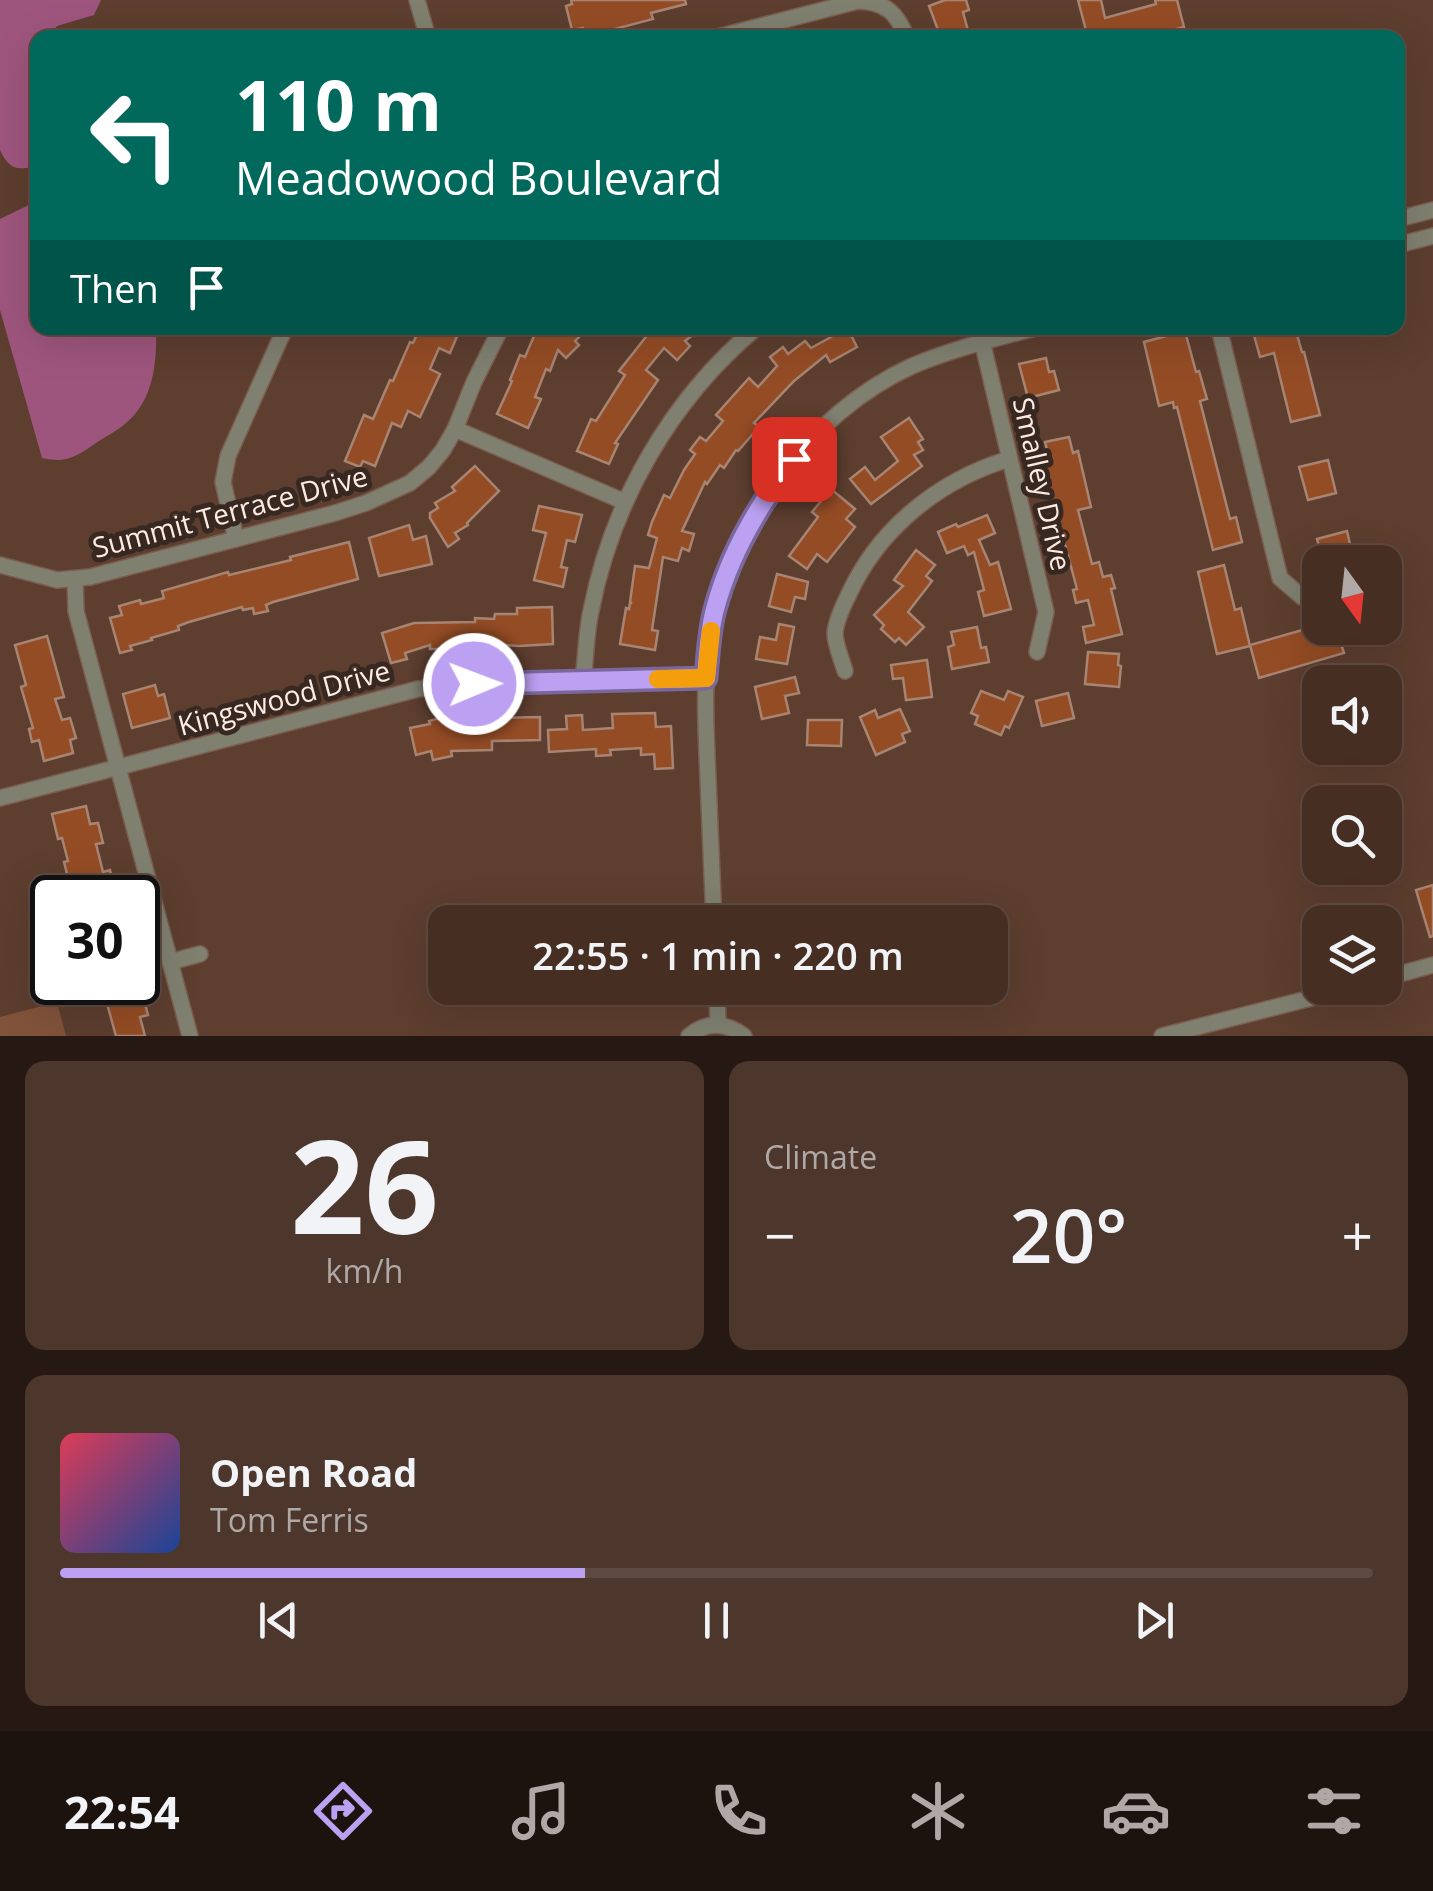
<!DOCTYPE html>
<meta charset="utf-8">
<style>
:root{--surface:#462e23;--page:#4d362b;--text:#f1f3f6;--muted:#b0a8a6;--line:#5e4a41;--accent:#bca0f2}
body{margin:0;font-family:"Open Sans",sans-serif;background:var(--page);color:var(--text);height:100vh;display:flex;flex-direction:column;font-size:38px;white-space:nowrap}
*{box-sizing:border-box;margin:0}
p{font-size:32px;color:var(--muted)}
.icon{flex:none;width:55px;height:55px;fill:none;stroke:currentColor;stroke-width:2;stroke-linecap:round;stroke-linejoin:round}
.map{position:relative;height:1036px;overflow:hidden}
.sheet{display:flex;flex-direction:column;gap:25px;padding:25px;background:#261913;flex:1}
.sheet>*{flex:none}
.banner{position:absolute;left:30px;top:30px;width:1375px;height:305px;border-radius:20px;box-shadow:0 10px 40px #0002,0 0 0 2px var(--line);background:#00695c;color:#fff;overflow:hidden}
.needle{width:65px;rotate:165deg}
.tools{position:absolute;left:1302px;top:545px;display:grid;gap:20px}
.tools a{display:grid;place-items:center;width:100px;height:100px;border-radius:20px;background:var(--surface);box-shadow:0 10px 40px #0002,0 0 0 2px var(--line);font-size:50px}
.speed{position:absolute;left:30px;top:875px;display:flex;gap:20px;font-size:50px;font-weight:700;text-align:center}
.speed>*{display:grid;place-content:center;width:130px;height:130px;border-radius:50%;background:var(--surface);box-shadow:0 10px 40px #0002,0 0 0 2px var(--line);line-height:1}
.speed .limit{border:5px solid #111;border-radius:15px;background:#fff;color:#111}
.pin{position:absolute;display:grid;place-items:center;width:85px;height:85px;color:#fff;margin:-42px;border-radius:20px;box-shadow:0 5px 15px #0006}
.me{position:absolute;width:110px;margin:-55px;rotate:89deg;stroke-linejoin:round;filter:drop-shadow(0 0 8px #0008)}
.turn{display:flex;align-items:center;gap:35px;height:210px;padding:0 40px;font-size:45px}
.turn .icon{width:130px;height:130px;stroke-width:2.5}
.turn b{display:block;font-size:70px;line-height:85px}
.then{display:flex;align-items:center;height:95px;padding:0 40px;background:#0003;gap:20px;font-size:38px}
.big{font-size:75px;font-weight:600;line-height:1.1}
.sheet .widget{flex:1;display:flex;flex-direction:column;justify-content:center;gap:15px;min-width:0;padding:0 35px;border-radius:20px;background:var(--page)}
.sheet .dial{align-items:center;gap:0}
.dial b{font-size:130px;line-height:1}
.song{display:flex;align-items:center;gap:30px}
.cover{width:120px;height:120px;border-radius:15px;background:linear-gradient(135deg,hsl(350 70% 55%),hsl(220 70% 35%))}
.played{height:10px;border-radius:5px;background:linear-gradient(90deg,var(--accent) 40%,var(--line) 40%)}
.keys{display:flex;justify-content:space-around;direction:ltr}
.heat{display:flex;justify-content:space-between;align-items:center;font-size:55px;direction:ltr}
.sheet .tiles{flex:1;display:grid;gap:25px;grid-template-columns:1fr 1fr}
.widget:last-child{grid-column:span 2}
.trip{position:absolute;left:428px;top:905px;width:580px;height:100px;border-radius:20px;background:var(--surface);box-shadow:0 10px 40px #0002,0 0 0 2px var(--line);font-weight:600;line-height:100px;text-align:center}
.tabs{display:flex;height:160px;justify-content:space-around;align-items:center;background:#1c120e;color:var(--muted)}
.tabs .icon{width:70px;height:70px}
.tabs .on{color:var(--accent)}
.tabs b{font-size:45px;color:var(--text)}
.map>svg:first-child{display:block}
.green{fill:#82533b}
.water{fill:#9e557d}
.building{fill:#944c25;stroke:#a88473;stroke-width:2.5}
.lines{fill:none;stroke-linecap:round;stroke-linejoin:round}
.minor-casing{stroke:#7a5d4f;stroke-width:18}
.minor{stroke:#808071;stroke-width:15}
.route-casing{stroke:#7a689d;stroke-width:25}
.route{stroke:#bca0f2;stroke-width:18}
.slow{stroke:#f59e0b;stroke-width:18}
.labels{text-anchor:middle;stroke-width:10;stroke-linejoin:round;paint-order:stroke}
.street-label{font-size:28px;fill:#ffebe2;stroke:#372922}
</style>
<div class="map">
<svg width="1433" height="1036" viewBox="0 0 1433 1036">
<rect width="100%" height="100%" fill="#5d3e2f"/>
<path class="green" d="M 57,1002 L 66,1036 L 0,1036 L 0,1017 Z"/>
<g class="water">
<path d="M 0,0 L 101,0 L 94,15 L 57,26 L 50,37 L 38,38 L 37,105 L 28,126 L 36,157 L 32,167 C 13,171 8,166 0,150 Z"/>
<path d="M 37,201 L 38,328 L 156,328 C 157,361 154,400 126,423 C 116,432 104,437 93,445 C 74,458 65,463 42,458 L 0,310 L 0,219 Z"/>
</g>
<g class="building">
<path d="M 571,0 L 685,0 L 686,4 L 651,13 L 653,19 L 585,37 L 583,28 L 572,30 L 566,6 L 572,4 Z"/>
<path d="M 945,0 L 966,0 L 969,10 L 963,12 L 970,38 L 941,38 L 929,6 Z"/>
<path d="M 1078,0 L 1101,0 L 1105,18 L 1156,4 L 1155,0 L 1177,0 L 1184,27 L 1173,30 L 1175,38 L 1088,38 Z"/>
<path d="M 420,328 L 442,328 L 458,334 L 450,353 L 439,348 L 430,369 L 440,374 L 420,417 L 408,411 L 401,427 L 392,423 L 375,466 L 363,461 L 360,467 L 345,461 L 364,415 L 373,419 L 390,380 L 393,381 L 410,342 L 413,343 Z"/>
<path d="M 542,328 L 588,328 L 575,341 L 579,345 L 566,358 L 558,350 L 550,371 L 546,369 L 535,397 L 541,399 L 528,428 L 497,414 L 512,381 L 510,380 L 520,355 L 525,357 L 534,336 Z"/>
<path d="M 653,328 L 702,328 L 685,341 L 690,346 L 677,360 L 664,348 L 646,370 L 658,380 L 615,443 L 618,444 L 609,464 L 577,451 L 591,419 L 596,421 L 625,375 L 619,371 Z"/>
<path d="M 826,328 L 866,328 L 851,335 L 857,347 L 830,362 L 826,355 L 794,381 L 754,423 L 759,427 L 738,451 L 736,450 L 724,468 L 720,465 L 707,484 L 705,482 L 682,531 L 694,534 L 689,551 L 682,548 L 678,561 L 663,557 L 652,630 L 658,631 L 655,650 L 620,644 L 626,608 L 629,609 L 630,603 L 632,603 L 630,602 L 635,566 L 649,568 L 657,538 L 648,535 L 652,522 L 664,495 L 670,498 L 684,470 L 695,454 L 690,450 L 700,437 L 706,441 L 723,421 L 716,415 L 749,378 L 758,387 L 777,366 L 770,357 L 783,347 L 788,354 L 805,341 L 811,348 L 831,337 Z"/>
<path d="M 1252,328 L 1295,328 L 1302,352 L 1304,352 L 1320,415 L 1291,422 L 1274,353 L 1260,357 Z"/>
<path d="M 1185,331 L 1196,372 L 1199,371 L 1207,399 L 1200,401 L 1230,519 L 1236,517 L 1242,542 L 1213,550 L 1177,407 L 1174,408 L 1173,402 L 1159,406 L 1144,342 Z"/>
<path d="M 1046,358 L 1049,372 L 1054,371 L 1059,390 L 1028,398 L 1019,364 Z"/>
<path d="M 909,418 L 923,439 L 918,442 L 923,450 L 914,455 L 922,466 L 871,504 L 850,479 L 865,467 L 875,480 L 898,461 L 881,437 Z"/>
<path d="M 1069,437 L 1073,453 L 1078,451 L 1091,507 L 1078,510 L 1092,564 L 1099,562 L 1103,577 L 1111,575 L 1115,588 L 1111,589 L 1122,634 L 1086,643 L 1083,627 L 1094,625 L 1088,600 L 1076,603 L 1073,590 L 1077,589 L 1057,515 L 1054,516 L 1042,463 L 1050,461 L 1045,442 Z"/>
<path d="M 1328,460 L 1336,493 L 1308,500 L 1299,467 Z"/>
<path d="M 475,466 L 499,491 L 467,523 L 468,525 L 455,533 L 459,539 L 448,547 L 430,518 L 430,513 L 438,508 L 435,503 L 455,491 L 452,487 Z"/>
<path d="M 831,489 L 855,509 L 846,519 L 855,527 L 827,562 L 817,554 L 807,569 L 789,556 L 818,517 L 812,512 Z"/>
<path d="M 539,506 L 582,515 L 575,542 L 567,540 L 561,567 L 567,568 L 563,587 L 534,580 L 546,533 L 533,530 Z"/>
<path d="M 987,515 L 995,533 L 979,540 L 990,565 L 998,562 L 1011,609 L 984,616 L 978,592 L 984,590 L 974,552 L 968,555 L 964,546 L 947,553 L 938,532 L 956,524 L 958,527 Z"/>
<path d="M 409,525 L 413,540 L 426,536 L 432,564 L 379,576 L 369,538 Z"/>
<path d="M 1347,531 L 1354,562 L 1323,562 L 1317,539 Z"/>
<path d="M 349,542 L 358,579 L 273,602 L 266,605 L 268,611 L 254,614 L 253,608 L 243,610 L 242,607 L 189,622 L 178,626 L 179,630 L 151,638 L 152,640 L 130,646 L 132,650 L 120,653 L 110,618 L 122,615 L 119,606 L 140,600 L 141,604 L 164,598 L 162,591 L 228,572 L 229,575 L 291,560 L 290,557 Z"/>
<path d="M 916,550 L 935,565 L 926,576 L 932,581 L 908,612 L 924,627 L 906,645 L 899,638 L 895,642 L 881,629 L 884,625 L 874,615 L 903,586 L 894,580 Z"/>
<path d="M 1224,565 L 1235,610 L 1241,608 L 1250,646 L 1217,654 L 1198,572 Z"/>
<path d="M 777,574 L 808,582 L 805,599 L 795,597 L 791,612 L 769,606 Z"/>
<path d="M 552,607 L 553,644 L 519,646 L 491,644 L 491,653 L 452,654 L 452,649 L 430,649 L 430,645 L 405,653 L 407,659 L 391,663 L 382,633 L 414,623 L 475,622 L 475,618 L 494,619 L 495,614 L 517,614 L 517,608 Z"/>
<path d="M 779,624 L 794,627 L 787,664 L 756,659 L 760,637 L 776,640 Z"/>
<path d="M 1320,625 L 1320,628 L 1336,628 L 1344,653 L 1259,678 L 1250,645 Z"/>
<path d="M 977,627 L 981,648 L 986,647 L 989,662 L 952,669 L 948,647 L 954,645 L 951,632 Z"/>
<path d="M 47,636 L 64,697 L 55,699 L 62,720 L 70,718 L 76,738 L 70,740 L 73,753 L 44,761 L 39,740 L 32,742 L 29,729 L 33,728 L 21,687 L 26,685 L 15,645 Z"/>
<path d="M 1088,652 L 1119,654 L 1118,665 L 1121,666 L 1119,687 L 1085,684 Z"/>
<path d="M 927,660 L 932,697 L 906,700 L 903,678 L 893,679 L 891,665 Z"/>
<path d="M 795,677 L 799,693 L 785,696 L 789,713 L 762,719 L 755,687 Z"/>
<path d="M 155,685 L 158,696 L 164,694 L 170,718 L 132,728 L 123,694 Z"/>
<path d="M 981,691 L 1004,700 L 1008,691 L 1023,697 L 1009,728 L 1005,726 L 1001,735 L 975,724 L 978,716 L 971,713 Z"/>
<path d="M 1068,693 L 1074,718 L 1042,726 L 1036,701 Z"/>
<path d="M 900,709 L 910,731 L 902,734 L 905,742 L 876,755 L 860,717 L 875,710 L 878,718 Z"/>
<path d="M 655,713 L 656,727 L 671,726 L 673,768 L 655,769 L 654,754 L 641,755 L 641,748 L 610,750 L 611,755 L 596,756 L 596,749 L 549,752 L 548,730 L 567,729 L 566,716 L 582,715 L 583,730 L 613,728 L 612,714 Z"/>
<path d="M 471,717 L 472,726 L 499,725 L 499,718 L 540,717 L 540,740 L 492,741 L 492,750 L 451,751 L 452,756 L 433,760 L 431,751 L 416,755 L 410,728 L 430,724 L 429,721 L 440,718 Z"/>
<path d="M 808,720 L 842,720 L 841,746 L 807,745 Z"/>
<path d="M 86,806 L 90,824 L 98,823 L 103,843 L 96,844 L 103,872 L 110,870 L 115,892 L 99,896 L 98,890 L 78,895 L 75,885 L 70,886 L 64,862 L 68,861 L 62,838 L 58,839 L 52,814 Z"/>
<path d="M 1433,885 L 1433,936 L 1430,937 L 1416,890 Z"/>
<path d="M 101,982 L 139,982 L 148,1015 L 140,1017 L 145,1036 L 116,1036 Z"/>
</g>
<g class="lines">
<defs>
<g id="minor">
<path d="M 417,0 L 428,38"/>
<path d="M 714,38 L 858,1 C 886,2 897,13 907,38"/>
<path d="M 1398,219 L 1433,210"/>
<path d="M 1398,245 L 1433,236"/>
<path d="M 979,328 L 1046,612 L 1037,652"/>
<path d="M 1219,328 L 1280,578 L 1302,597 L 1320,606"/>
<path d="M 455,429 L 625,502"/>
<path d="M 236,539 L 223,482 L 228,456 L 285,328"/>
<path d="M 0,565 L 57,580 L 90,577 L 335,513 L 366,503 L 410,483 L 429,467 L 443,450 L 455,429 L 474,382 L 501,328"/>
<path d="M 75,579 L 76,611 L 190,1036"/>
<path d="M 845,671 C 842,660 835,645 835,633 C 836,621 842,608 848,596 C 878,529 939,480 1009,459"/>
<path d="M 583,680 C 586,657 586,633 591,611 C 612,502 671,399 756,328"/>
<path d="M 0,798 L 418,689 L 474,684 L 706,678"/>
<path d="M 714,922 C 712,875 710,827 708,779 C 706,730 703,683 710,635 C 726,525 811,412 912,366 C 952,349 994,339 1035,328"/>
<path d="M 170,962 L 200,954"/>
<path d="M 1385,978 L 1433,965"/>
<path d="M 717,988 L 718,1024"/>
<path d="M 689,1036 C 707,1021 726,1022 744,1036"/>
<path d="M 1162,1036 L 1350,988"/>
</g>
</defs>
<use href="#minor" class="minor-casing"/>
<use href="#minor" class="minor"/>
</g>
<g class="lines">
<defs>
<path id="route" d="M 474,684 L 706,678 C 708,655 709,631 715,609 C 730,553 759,504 794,459"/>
</defs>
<use href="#route" class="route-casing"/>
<use href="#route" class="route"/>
<path class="slow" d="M 658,679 L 706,678 L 711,631"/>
</g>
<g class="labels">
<g class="street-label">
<text transform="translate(1042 484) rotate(77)" y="10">Smalley Drive</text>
<text transform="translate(230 512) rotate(-15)" y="10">Summit Terrace Drive</text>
<text transform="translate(284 698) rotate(-15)" y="10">Kingswood Drive</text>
</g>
</g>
</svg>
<div class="tools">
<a><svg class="needle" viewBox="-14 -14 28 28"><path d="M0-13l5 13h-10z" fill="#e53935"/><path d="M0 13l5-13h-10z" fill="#b0a8a6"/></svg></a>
<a><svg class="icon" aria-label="sound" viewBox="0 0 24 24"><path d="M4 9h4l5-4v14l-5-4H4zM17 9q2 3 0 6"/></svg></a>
<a><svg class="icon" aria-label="search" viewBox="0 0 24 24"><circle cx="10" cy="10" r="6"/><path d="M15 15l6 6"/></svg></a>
<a><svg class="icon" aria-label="layers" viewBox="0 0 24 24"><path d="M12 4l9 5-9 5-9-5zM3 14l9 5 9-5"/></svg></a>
</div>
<div class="speed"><div class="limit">30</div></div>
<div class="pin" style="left:794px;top:459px;background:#d93025"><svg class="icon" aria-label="arrive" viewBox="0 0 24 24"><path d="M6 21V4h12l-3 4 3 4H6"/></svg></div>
<svg class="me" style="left:474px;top:684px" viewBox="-20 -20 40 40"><circle r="17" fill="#bca0f2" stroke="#fff" stroke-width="3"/><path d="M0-11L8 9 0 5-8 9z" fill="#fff"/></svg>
<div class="trip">22:55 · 1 min · 220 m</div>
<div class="banner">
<div class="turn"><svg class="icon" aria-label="left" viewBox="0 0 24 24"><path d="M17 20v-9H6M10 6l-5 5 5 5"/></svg><div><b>110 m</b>Meadowood Boulevard</div></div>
<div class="then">Then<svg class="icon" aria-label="arrive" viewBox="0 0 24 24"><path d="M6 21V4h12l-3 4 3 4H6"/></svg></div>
</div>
</div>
<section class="sheet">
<div class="tiles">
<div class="widget dial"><b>26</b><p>km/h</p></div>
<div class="widget"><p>Climate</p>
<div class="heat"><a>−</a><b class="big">20°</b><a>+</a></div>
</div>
<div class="widget">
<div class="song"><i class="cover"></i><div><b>Open Road</b><p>Tom Ferris</p></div></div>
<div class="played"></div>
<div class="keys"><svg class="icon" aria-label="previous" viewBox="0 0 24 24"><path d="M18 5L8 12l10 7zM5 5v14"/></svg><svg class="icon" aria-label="pause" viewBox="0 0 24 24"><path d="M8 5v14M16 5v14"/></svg><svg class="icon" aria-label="next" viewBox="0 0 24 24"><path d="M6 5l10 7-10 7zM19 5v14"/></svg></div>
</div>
</div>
</section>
<nav class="tabs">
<b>22:54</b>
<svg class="icon on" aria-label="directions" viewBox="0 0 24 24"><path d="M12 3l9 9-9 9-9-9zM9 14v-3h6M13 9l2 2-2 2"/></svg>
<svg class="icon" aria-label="music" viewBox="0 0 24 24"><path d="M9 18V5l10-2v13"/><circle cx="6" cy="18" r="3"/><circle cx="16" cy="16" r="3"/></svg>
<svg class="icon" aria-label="phone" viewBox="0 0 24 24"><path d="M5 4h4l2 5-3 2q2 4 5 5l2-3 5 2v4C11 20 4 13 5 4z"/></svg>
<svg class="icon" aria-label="climate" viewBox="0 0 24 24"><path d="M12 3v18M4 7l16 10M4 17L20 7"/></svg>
<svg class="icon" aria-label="car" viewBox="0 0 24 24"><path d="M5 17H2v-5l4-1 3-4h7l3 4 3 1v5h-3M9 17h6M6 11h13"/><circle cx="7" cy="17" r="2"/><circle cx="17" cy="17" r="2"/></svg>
<svg class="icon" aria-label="filters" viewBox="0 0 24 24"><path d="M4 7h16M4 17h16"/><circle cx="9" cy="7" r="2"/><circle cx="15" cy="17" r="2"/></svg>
</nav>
